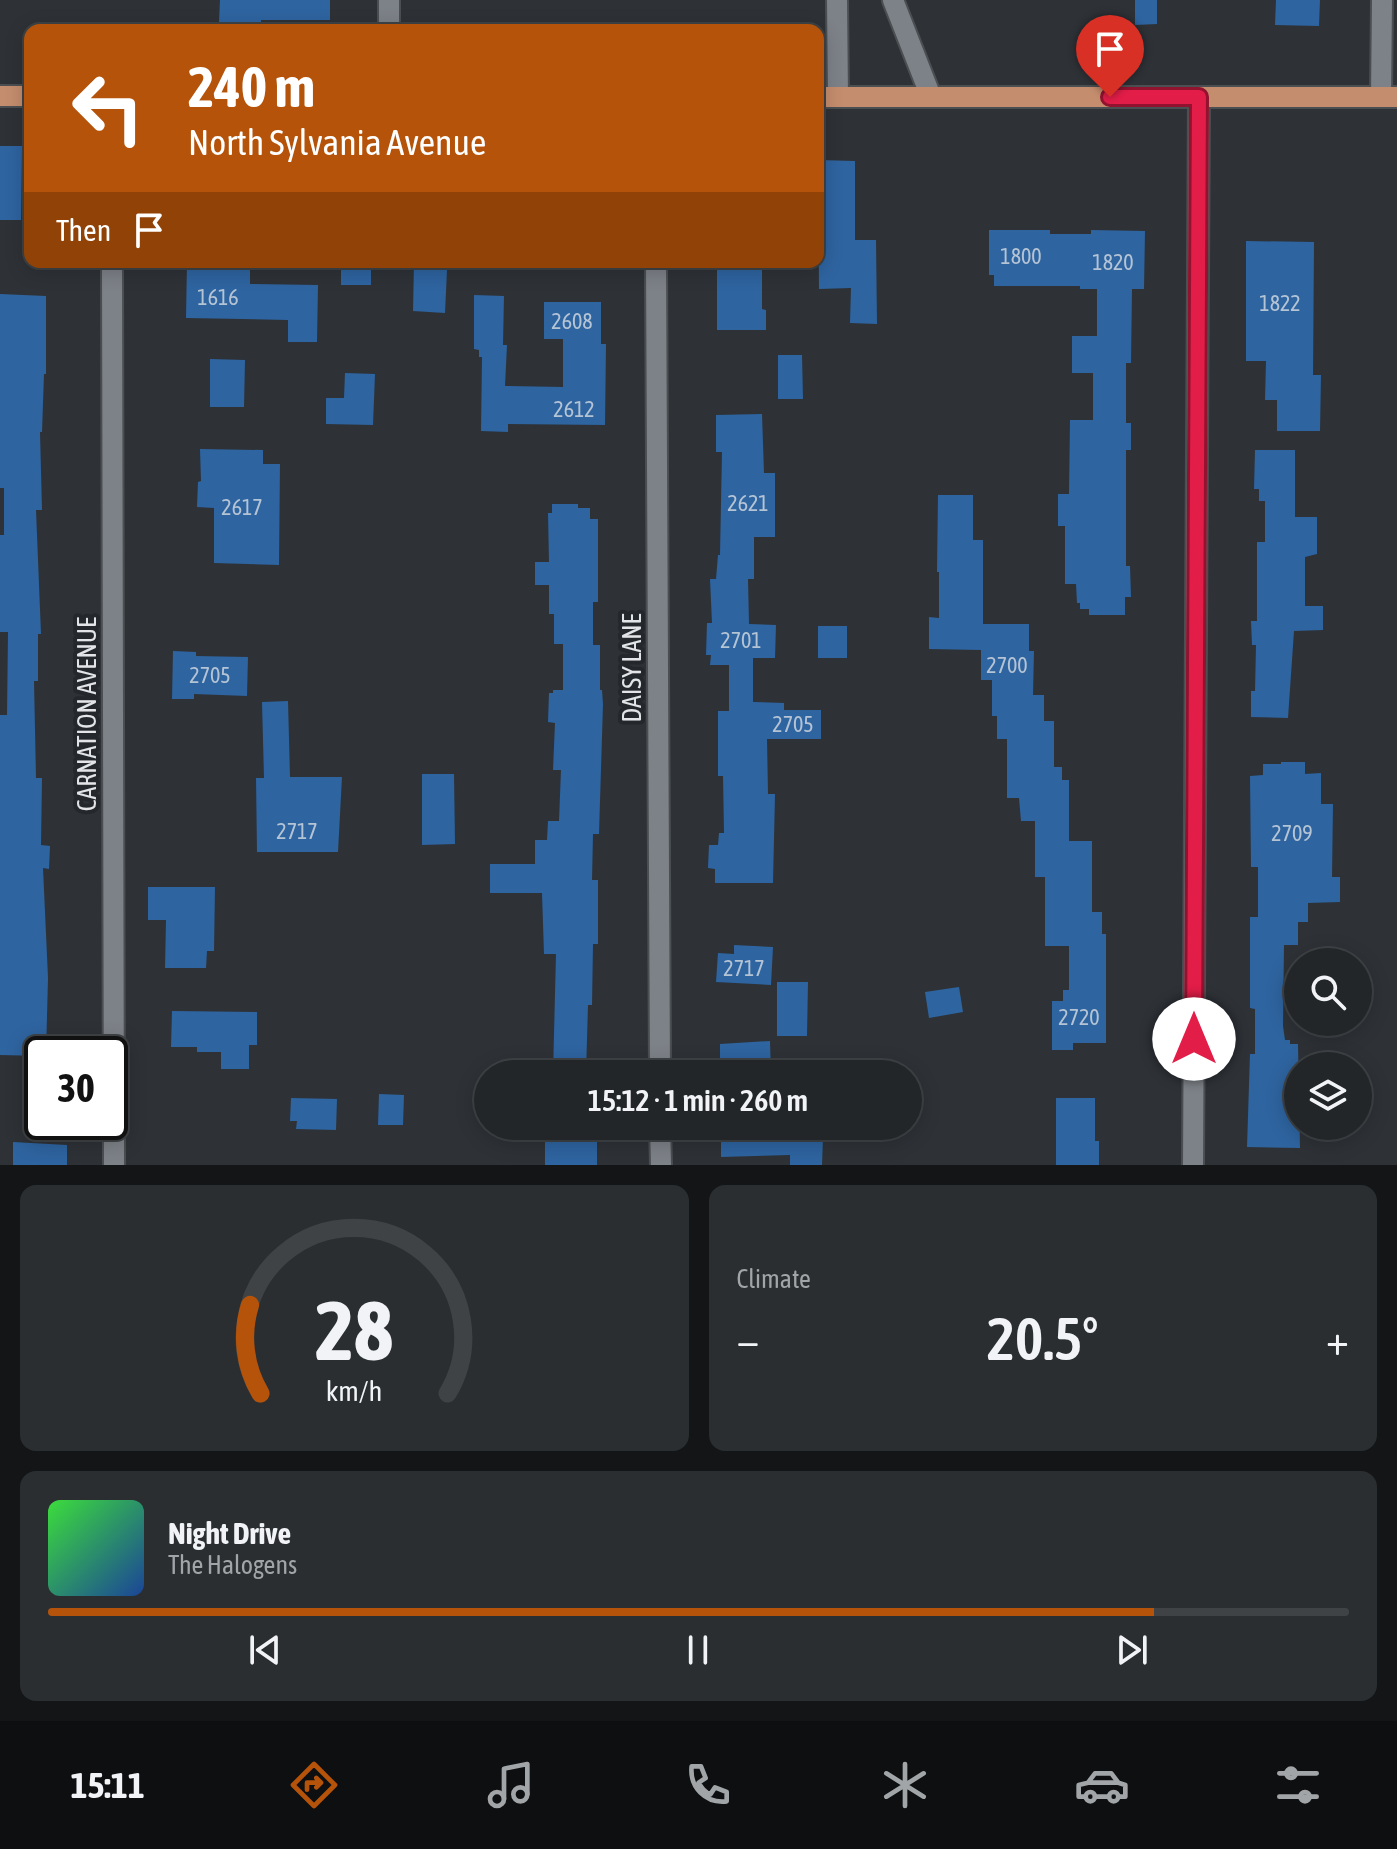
<!DOCTYPE html>
<meta charset="utf-8">
<style>
:root{--surface:#222629;--page:#2a2e31;--text:#f1f3f6;--muted:#a2a5a8;--line:#3f4346;--accent:#b45309}
body{margin:0;font-family:"Asap Condensed",sans-serif;background:var(--page);color:var(--text);height:100vh;display:flex;flex-direction:column;font-size:30px;white-space:nowrap}
*{box-sizing:border-box;margin:0}
p{font-size:26px;color:var(--muted)}
.icon{flex:none;width:44px;height:44px;fill:none;stroke:currentColor;stroke-width:2;stroke-linecap:round;stroke-linejoin:round}
.map{position:relative;height:1165px;overflow:hidden}
.drawer{display:flex;flex-direction:column;gap:20px;padding:20px;background:#131517;flex:1}
.drawer>*{flex:none}
.top-card{position:absolute;left:24px;top:24px;width:800px;height:244px;border-radius:16px;box-shadow:0 4px 20px #0003,0 0 0 2px var(--line);background:#b45309;color:#fff;overflow:hidden}
.fabs{position:absolute;left:1284px;top:948px;display:grid;gap:16px}
.fabs a{display:grid;place-items:center;width:88px;height:88px;border-radius:50%;background:var(--surface);box-shadow:0 4px 20px #0003,0 0 0 2px var(--line);font-size:40px}
.speed{position:absolute;left:24px;top:1036px;display:flex;gap:16px;font-size:40px;font-weight:700;text-align:center}
.speed>*{display:grid;place-content:center;width:104px;height:104px;border-radius:50%;background:var(--surface);box-shadow:0 4px 20px #0003,0 0 0 2px var(--line);line-height:1}
.speed .limit{border:4px solid #111;border-radius:12px;background:#fff;color:#111}
.pin{position:absolute;display:grid;place-items:center;width:68px;height:68px;color:#fff;margin:-82px -34px;border-radius:50% 50% 50% 0;rotate:-45deg;box-shadow:0 0 8px #0007}
.pin .icon{rotate:45deg}
.me{position:absolute;width:88px;margin:-44px;rotate:0deg;stroke-linejoin:round;filter:drop-shadow(0 0 6px #0008)}
.turn{display:flex;align-items:center;gap:28px;height:168px;padding:0 32px;font-size:36px}
.turn .icon{width:104px;height:104px;stroke-width:2.5}
.turn b{display:block;font-size:56px;line-height:68px}
.then{display:flex;align-items:center;height:76px;padding:0 32px;background:#0003;gap:16px;font-size:30px}
.big{font-size:60px;font-weight:600;line-height:1.1}
.drawer .widget{flex:1;display:flex;flex-direction:column;justify-content:center;gap:12px;min-width:0;padding:0 28px;border-radius:16px;background:var(--page)}
.drawer .dial{align-items:center;gap:0}
.dial svg{height:208px;overflow:visible;fill:none;stroke:var(--line);stroke-width:7;stroke-linecap:round;text-anchor:middle}
.dial text{fill:var(--text);stroke:none}
.song{display:flex;align-items:center;gap:24px}
.cover{width:96px;height:96px;border-radius:12px;background:linear-gradient(135deg,hsl(120 70% 55%),hsl(220 70% 35%))}
.played{height:8px;border-radius:4px;background:linear-gradient(90deg,var(--accent) 85%,var(--line) 85%)}
.keys{display:flex;justify-content:space-around;direction:ltr}
.heat{display:flex;justify-content:space-between;align-items:center;font-size:44px;direction:ltr}
.drawer .tiles{flex:1;display:grid;gap:20px;grid-template-columns:1fr 1fr}
.widget:last-child{grid-column:span 2}
.trip{position:absolute;left:474px;top:1060px;width:448px;height:80px;border-radius:40px;background:var(--surface);box-shadow:0 4px 20px #0003,0 0 0 2px var(--line);font-weight:600;line-height:80px;text-align:center}
.tab-bar{display:flex;height:128px;justify-content:space-around;align-items:center;background:#0e0f10;color:var(--muted)}
.tab-bar .icon{width:56px;height:56px}
.tab-bar .current{color:var(--accent)}
.tab-bar b{font-size:36px;color:var(--text)}
.map>svg:first-child{display:block}
.building{fill:#2e64a0}
.lines{fill:none;stroke-linecap:round;stroke-linejoin:round}
.minor-casing{stroke:#4b4f52;stroke-width:24}
.major-casing{stroke:#4b4f52;stroke-width:24}
.minor{stroke:#7d8288;stroke-width:20}
.major{stroke:#c48d6e;stroke-width:20}
.route-casing{stroke:#92132f;stroke-width:20}
.route{stroke:#e11d48;stroke-width:14}
.labels{text-anchor:middle;stroke-width:8;stroke-linejoin:round;paint-order:stroke}
.number-label{font-size:22px;fill:#b5c4d5}
.street-label{font-size:26px;fill:#e2e4e7;stroke:#24282c}
</style>
<div class="map">
<svg width="1397" height="1165" viewBox="0 0 1397 1165">
<rect width="100%" height="100%" fill="#2e3237"/>
<g class="building">
<path d="M 220,0 L 330,0 L 330,20 L 261,20 L 261,23 L 219,22 Z"/>
<path d="M 1135,0 L 1157,0 L 1157,24 L 1135,25 Z"/>
<path d="M 1276,0 L 1320,0 L 1319,26 L 1275,25 Z"/>
<path d="M 0,146 L 22,146 L 21,220 L 0,220 Z"/>
<path d="M 818,160 L 855,161 L 855,240 L 876,240 L 877,324 L 850,323 L 851,288 L 819,289 Z"/>
<path d="M 989,230 L 1050,230 L 1050,234 L 1091,234 L 1091,230 L 1145,231 L 1144,289 L 1132,289 L 1131,363 L 1126,363 L 1126,423 L 1131,423 L 1131,450 L 1126,450 L 1126,566 L 1130,566 L 1131,597 L 1125,597 L 1125,615 L 1089,615 L 1089,609 L 1080,609 L 1080,603 L 1077,603 L 1076,584 L 1065,584 L 1065,526 L 1058,526 L 1058,494 L 1069,494 L 1070,420 L 1093,420 L 1093,373 L 1072,373 L 1072,336 L 1097,336 L 1097,289 L 1080,289 L 1080,286 L 994,286 L 994,275 L 989,275 Z"/>
<path d="M 1246,241 L 1314,242 L 1313,375 L 1321,375 L 1320,431 L 1277,431 L 1277,400 L 1265,400 L 1266,361 L 1246,361 Z"/>
<path d="M 187,262 L 250,262 L 250,284 L 318,285 L 317,342 L 288,342 L 288,320 L 186,318 Z"/>
<rect x="341" y="262" width="30" height="23"/>
<path d="M 414,262 L 442,262 L 442,270 L 447,270 L 445,313 L 413,311 Z"/>
<path d="M 717,262 L 762,262 L 762,309 L 766,310 L 766,330 L 717,330 Z"/>
<path d="M 0,294 L 46,296 L 46,374 L 44,374 L 42,432 L 40,432 L 42,510 L 36,510 L 41,634 L 38,634 L 38,681 L 34,681 L 36,778 L 42,778 L 41,845 L 50,846 L 49,869 L 43,868 L 48,978 L 46,1054 L 42,1056 L 0,1055 L 0,715 L 7,715 L 8,632 L 0,632 L 0,535 L 4,535 L 4,488 L 0,488 Z"/>
<path d="M 474,295 L 504,296 L 503,345 L 507,345 L 505,386 L 563,387 L 563,339 L 544,339 L 544,302 L 601,302 L 601,344 L 606,344 L 605,425 L 508,424 L 508,432 L 481,431 L 482,357 L 479,357 L 479,350 L 474,349 Z"/>
<path d="M 778,355 L 802,355 L 803,399 L 778,399 Z"/>
<path d="M 210,359 L 245,360 L 244,407 L 210,407 Z"/>
<path d="M 345,373 L 375,374 L 373,425 L 326,424 L 326,398 L 344,398 Z"/>
<path d="M 762,414 L 764,473 L 775,473 L 775,537 L 754,537 L 754,579 L 748,579 L 749,624 L 776,625 L 775,658 L 753,658 L 753,702 L 784,703 L 784,710 L 821,710 L 821,739 L 767,739 L 768,794 L 775,794 L 773,883 L 715,883 L 715,869 L 708,868 L 709,845 L 718,845 L 719,833 L 724,833 L 723,776 L 718,776 L 718,711 L 729,711 L 729,665 L 710,665 L 711,655 L 706,655 L 707,623 L 712,623 L 710,579 L 716,579 L 718,555 L 720,555 L 722,452 L 716,452 L 716,415 Z"/>
<path d="M 200,449 L 263,450 L 263,464 L 280,464 L 279,565 L 214,563 L 214,508 L 197,507 L 198,482 L 201,481 Z"/>
<path d="M 1255,450 L 1295,450 L 1295,517 L 1317,517 L 1317,554 L 1305,557 L 1305,606 L 1323,606 L 1323,630 L 1294,631 L 1288,718 L 1251,717 L 1251,691 L 1255,691 L 1256,645 L 1252,645 L 1251,621 L 1257,621 L 1257,542 L 1265,542 L 1265,501 L 1259,501 L 1259,489 L 1254,489 Z"/>
<path d="M 938,495 L 973,495 L 973,540 L 983,540 L 983,624 L 1029,624 L 1029,651 L 1034,651 L 1033,695 L 1044,695 L 1044,721 L 1054,721 L 1054,767 L 1062,767 L 1062,780 L 1069,780 L 1069,841 L 1092,841 L 1092,912 L 1102,912 L 1102,934 L 1106,934 L 1106,1043 L 1073,1043 L 1073,1050 L 1052,1050 L 1052,1001 L 1063,1001 L 1063,990 L 1069,990 L 1069,946 L 1045,946 L 1045,877 L 1035,877 L 1035,821 L 1021,821 L 1019,798 L 1007,798 L 1007,739 L 997,739 L 997,716 L 992,716 L 992,680 L 981,680 L 981,650 L 929,649 L 929,617 L 939,618 L 939,572 L 937,572 Z"/>
<path d="M 552,504 L 578,504 L 578,508 L 590,508 L 590,519 L 598,519 L 598,602 L 593,602 L 593,645 L 600,645 L 600,690 L 602,690 L 603,704 L 599,834 L 593,834 L 592,880 L 598,880 L 598,944 L 593,944 L 592,1005 L 588,1005 L 586,1074 L 553,1074 L 556,954 L 544,954 L 542,893 L 490,893 L 490,864 L 535,864 L 535,840 L 547,840 L 548,821 L 559,821 L 561,770 L 553,770 L 555,723 L 548,722 L 549,693 L 553,693 L 553,690 L 563,690 L 563,644 L 554,644 L 554,614 L 549,614 L 549,585 L 535,585 L 535,562 L 549,562 L 548,513 L 552,513 Z"/>
<rect x="818" y="626" width="29" height="32"/>
<path d="M 173,651 L 196,652 L 196,656 L 248,657 L 247,696 L 194,694 L 194,699 L 172,699 Z"/>
<path d="M 288,701 L 290,777 L 342,777 L 338,852 L 257,852 L 256,778 L 264,778 L 262,702 Z"/>
<path d="M 1281,762 L 1305,762 L 1305,774 L 1321,773 L 1321,804 L 1333,804 L 1332,877 L 1340,877 L 1340,902 L 1308,903 L 1308,922 L 1298,922 L 1298,945 L 1284,945 L 1283,1026 L 1285,1040 L 1290,1040 L 1290,1044 L 1298,1044 L 1300,1148 L 1247,1147 L 1250,1054 L 1255,1054 L 1255,1009 L 1250,1008 L 1250,917 L 1258,917 L 1258,867 L 1251,867 L 1250,776 L 1263,775 L 1263,764 L 1281,764 Z"/>
<path d="M 422,774 L 454,774 L 455,844 L 422,845 Z"/>
<path d="M 148,887 L 215,887 L 214,951 L 207,951 L 206,968 L 165,968 L 166,920 L 148,920 Z"/>
<path d="M 734,945 L 773,947 L 771,985 L 716,982 L 718,953 L 734,954 Z"/>
<path d="M 777,982 L 808,982 L 807,1036 L 777,1036 Z"/>
<path d="M 959,987 L 963,1012 L 929,1018 L 925,992 Z"/>
<path d="M 172,1011 L 257,1012 L 257,1045 L 249,1045 L 249,1069 L 221,1069 L 221,1052 L 197,1052 L 197,1047 L 171,1047 Z"/>
<path d="M 770,1041 L 771,1074 L 720,1074 L 720,1044 Z"/>
<path d="M 379,1094 L 404,1095 L 403,1125 L 378,1125 Z"/>
<path d="M 291,1098 L 337,1099 L 336,1130 L 296,1129 L 297,1121 L 290,1121 Z"/>
<path d="M 1056,1098 L 1095,1098 L 1095,1141 L 1099,1141 L 1099,1165 L 1056,1165 Z"/>
<path d="M 721,1126 L 817,1126 L 816,1138 L 823,1138 L 822,1165 L 790,1165 L 790,1155 L 721,1157 Z"/>
<path d="M 13,1142 L 67,1145 L 67,1165 L 13,1165 Z"/>
<rect x="545" y="1142" width="52" height="23"/>
</g>
<g class="lines">
<defs>
<g id="minor">
<path d="M 389,0 L 389,30"/>
<path d="M 837,0 L 838,97"/>
<path d="M 893,0 L 931,97"/>
<path d="M 1381,97 L 1382,0"/>
<path d="M 112,262 L 114,1165"/>
<path d="M 656,262 L 660,1074"/>
<path d="M 660,1126 L 661,1165"/>
<path d="M 1193,1165 L 1199,97"/>
</g>
<g id="major">
<path d="M 0,96 L 30,96"/>
<path d="M 818,97 L 1397,97"/>
</g>
</defs>
<use href="#minor" class="minor-casing"/>
<use href="#major" class="major-casing"/>
<use href="#minor" class="minor"/>
<use href="#major" class="major"/>
</g>
<g class="lines">
<defs>
<path id="route" d="M 1110,97 L 1199,97 L 1194,1039"/>
</defs>
<use href="#route" class="route-casing"/>
<use href="#route" class="route"/>
</g>
<g class="labels">
<g class="number-label">
<text x="1021" y="264">1800</text>
<text x="1113" y="270">1820</text>
<text x="218" y="305">1616</text>
<text x="1280" y="311">1822</text>
<text x="572" y="329">2608</text>
<text x="574" y="417">2612</text>
<text x="748" y="511">2621</text>
<text x="242" y="515">2617</text>
<text x="741" y="648">2701</text>
<text x="1007" y="673">2700</text>
<text x="210" y="683">2705</text>
<text x="793" y="732">2705</text>
<text x="297" y="839">2717</text>
<text x="1292" y="841">2709</text>
<text x="744" y="976">2717</text>
<text x="1079" y="1025">2720</text>
</g>
<g class="street-label">
<text transform="translate(632 668) rotate(-90)" y="9">DAISY LANE</text>
<text transform="translate(87 714) rotate(-90)" y="9">CARNATION AVENUE</text>
</g>
</g>
</svg>
<div class="fabs">
<a><svg class="icon" aria-label="search" viewBox="0 0 24 24"><circle cx="10" cy="10" r="6"/><path d="M15 15l6 6"/></svg></a>
<a><svg class="icon" aria-label="layers" viewBox="0 0 24 24"><path d="M12 4l9 5-9 5-9-5zM3 14l9 5 9-5"/></svg></a>
</div>
<div class="speed"><div class="limit">30</div></div>
<div class="pin" style="left:1110px;top:97px;background:#d93025"><svg class="icon" aria-label="arrive" viewBox="0 0 24 24"><path d="M6 21V4h12l-3 4 3 4H6"/></svg></div>
<svg class="me" style="left:1194px;top:1039px" viewBox="-20 -20 40 40"><circle r="19" fill="#fff"/><path d="M0-13L10 11 0 6-10 11z" fill="#e11d48"/></svg>
<div class="trip">15:12 · 1 min · 260 m</div>
<div class="top-card">
<div class="turn"><svg class="icon" aria-label="left" viewBox="0 0 24 24"><path d="M17 20v-9H6M10 6l-5 5 5 5"/></svg><div><b>240 m</b>North Sylvania Avenue</div></div>
<div class="then">Then<svg class="icon" aria-label="arrive" viewBox="0 0 24 24"><path d="M6 21V4h12l-3 4 3 4H6"/></svg></div>
</div>
</div>
<section class="drawer">
<div class="tiles">
<div class="widget dial"><svg viewBox="0 0 100 80">
<path d="M14 69A42 42 0 1 1 86 69"/>
<path d="M14 69A42 42 0 0 1 10 35" stroke="#b45309"/>
<text x="50" y="56" font-size="32" font-weight="700">28</text>
<text x="50" y="72" font-size="11">km/h</text>
</svg></div>
<div class="widget"><p>Climate</p>
<div class="heat"><a>−</a><b class="big">20.5°</b><a>+</a></div>
</div>
<div class="widget">
<div class="song"><i class="cover"></i><div><b>Night Drive</b><p>The Halogens</p></div></div>
<div class="played"></div>
<div class="keys"><svg class="icon" aria-label="previous" viewBox="0 0 24 24"><path d="M18 5L8 12l10 7zM5 5v14"/></svg><svg class="icon" aria-label="pause" viewBox="0 0 24 24"><path d="M8 5v14M16 5v14"/></svg><svg class="icon" aria-label="next" viewBox="0 0 24 24"><path d="M6 5l10 7-10 7zM19 5v14"/></svg></div>
</div>
</div>
</section>
<nav class="tab-bar">
<b>15:11</b>
<svg class="icon current" aria-label="directions" viewBox="0 0 24 24"><path d="M12 3l9 9-9 9-9-9zM9 14v-3h6M13 9l2 2-2 2"/></svg>
<svg class="icon" aria-label="music" viewBox="0 0 24 24"><path d="M9 18V5l10-2v13"/><circle cx="6" cy="18" r="3"/><circle cx="16" cy="16" r="3"/></svg>
<svg class="icon" aria-label="phone" viewBox="0 0 24 24"><path d="M5 4h4l2 5-3 2q2 4 5 5l2-3 5 2v4C11 20 4 13 5 4z"/></svg>
<svg class="icon" aria-label="climate" viewBox="0 0 24 24"><path d="M12 3v18M4 7l16 10M4 17L20 7"/></svg>
<svg class="icon" aria-label="car" viewBox="0 0 24 24"><path d="M5 17H2v-5l4-1 3-4h7l3 4 3 1v5h-3M9 17h6M6 11h13"/><circle cx="7" cy="17" r="2"/><circle cx="17" cy="17" r="2"/></svg>
<svg class="icon" aria-label="filters" viewBox="0 0 24 24"><path d="M4 7h16M4 17h16"/><circle cx="9" cy="7" r="2"/><circle cx="15" cy="17" r="2"/></svg>
</nav>
